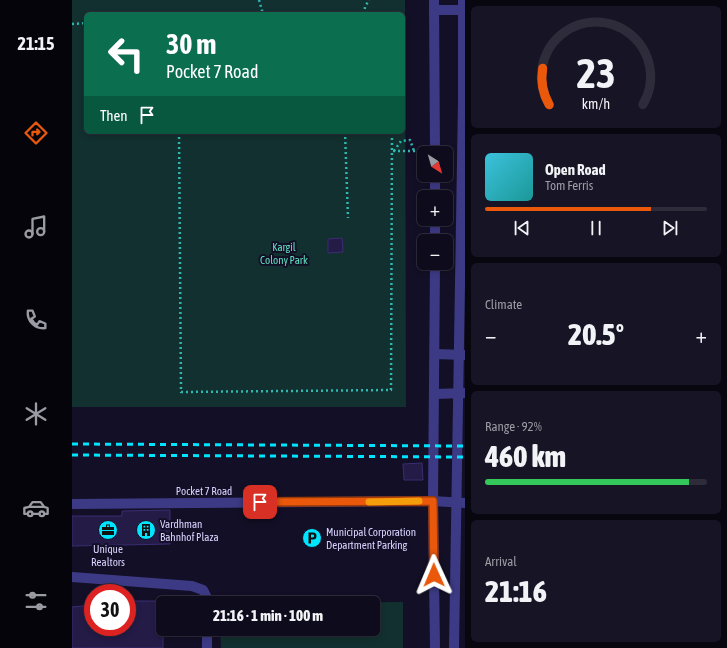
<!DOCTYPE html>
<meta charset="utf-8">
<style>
:root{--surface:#0e0b1c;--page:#171425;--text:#f1f3f6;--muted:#9b9ba3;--line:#2e2b3b;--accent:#ea580c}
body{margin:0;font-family:"Asap Condensed",sans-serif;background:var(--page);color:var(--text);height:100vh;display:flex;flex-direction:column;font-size:15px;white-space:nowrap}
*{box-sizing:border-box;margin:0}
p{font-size:13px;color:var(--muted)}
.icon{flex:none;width:22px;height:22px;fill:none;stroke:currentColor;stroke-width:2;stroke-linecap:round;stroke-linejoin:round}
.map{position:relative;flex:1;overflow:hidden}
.side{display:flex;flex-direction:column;gap:6px;padding:6px;background:#08060f;width:262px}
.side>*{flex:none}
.top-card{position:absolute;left:12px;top:12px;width:321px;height:122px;border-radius:6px;box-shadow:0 2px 6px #0003,0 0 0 1px var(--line);background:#0b6e4f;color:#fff;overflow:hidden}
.needle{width:26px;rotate:143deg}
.tools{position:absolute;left:345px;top:146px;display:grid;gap:8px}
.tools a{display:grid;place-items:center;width:36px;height:36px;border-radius:6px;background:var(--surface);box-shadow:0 2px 6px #0003,0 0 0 1px var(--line);font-size:20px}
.speed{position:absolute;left:12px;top:584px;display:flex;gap:8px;font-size:20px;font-weight:700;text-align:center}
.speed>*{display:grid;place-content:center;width:52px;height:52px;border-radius:50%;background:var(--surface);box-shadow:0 2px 6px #0003,0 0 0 1px var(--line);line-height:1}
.speed .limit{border:6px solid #d22;background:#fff;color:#111}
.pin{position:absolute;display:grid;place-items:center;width:34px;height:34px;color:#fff;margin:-17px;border-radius:8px;box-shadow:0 2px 6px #0006}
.me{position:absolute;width:44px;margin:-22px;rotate:359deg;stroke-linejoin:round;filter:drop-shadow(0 0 3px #0008)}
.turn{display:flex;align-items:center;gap:14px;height:84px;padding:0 16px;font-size:18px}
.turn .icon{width:52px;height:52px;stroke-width:2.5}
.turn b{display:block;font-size:28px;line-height:34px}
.then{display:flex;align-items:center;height:38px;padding:0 16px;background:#0003;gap:8px;font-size:15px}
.big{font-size:30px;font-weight:800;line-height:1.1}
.side .tile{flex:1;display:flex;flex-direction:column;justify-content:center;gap:6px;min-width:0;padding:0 14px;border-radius:6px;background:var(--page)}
.side .dial{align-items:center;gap:0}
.dial svg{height:104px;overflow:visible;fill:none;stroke:var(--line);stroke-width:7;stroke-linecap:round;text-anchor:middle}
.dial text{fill:var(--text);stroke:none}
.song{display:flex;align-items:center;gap:12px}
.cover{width:48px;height:48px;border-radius:6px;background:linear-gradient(135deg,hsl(190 70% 55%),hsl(180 70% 35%))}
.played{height:4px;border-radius:2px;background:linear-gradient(90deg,var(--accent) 75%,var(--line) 75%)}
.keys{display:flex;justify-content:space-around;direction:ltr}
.heat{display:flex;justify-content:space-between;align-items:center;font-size:22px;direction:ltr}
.charge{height:6px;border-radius:3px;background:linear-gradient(90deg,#34c759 92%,var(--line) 0)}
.trip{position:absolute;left:84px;top:596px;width:224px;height:40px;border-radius:6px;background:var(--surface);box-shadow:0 2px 6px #0003,0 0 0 1px var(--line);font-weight:800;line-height:40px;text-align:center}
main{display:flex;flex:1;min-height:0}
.tab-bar{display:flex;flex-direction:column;width:72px;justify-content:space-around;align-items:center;background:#06040b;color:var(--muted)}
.tab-bar .icon{width:28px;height:28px}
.tab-bar .selected{color:var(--accent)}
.tab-bar b{font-size:18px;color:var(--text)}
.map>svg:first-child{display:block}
.green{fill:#12302f;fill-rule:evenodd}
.building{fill:#241b47;stroke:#3b2d73}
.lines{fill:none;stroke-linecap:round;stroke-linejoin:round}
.path{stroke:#2fb8b0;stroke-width:2.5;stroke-dasharray:2 3;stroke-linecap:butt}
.minor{stroke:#3d3a85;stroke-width:10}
.rail{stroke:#00e5ff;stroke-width:3;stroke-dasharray:6 5;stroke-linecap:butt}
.route-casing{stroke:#983908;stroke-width:10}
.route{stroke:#ea580c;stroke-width:7}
.slow{stroke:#f59e0b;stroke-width:7}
.labels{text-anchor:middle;stroke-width:4;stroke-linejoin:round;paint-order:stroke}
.park-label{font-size:11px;fill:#5fe0c0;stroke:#130f26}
.street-label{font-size:11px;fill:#d9d4ff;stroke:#130f26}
.poi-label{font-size:11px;fill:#d9d4ff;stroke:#130f26;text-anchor:start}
</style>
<main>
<nav class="tab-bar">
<b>21:15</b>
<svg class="icon selected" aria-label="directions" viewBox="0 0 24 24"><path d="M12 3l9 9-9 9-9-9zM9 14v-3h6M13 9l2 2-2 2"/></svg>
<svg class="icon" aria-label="music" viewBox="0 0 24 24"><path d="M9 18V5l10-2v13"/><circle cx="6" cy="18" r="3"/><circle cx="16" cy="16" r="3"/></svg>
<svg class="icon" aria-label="phone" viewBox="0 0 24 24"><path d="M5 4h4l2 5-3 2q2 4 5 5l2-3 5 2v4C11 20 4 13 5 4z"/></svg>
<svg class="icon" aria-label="climate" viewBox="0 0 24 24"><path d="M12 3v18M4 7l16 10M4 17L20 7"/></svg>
<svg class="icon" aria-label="car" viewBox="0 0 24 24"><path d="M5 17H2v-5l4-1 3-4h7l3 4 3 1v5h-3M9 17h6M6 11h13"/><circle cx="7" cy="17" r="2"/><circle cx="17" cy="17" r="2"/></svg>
<svg class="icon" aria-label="filters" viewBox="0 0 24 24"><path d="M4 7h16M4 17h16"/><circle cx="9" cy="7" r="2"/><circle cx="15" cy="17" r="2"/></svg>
</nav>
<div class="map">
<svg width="393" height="648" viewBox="0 0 393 648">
<rect width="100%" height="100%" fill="#130f26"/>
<g class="green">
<path d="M 0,0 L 333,0 L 334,407 L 0,407 ZM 14,14 L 331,14 L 331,132 L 14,132 Z"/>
<path d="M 331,602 L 331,648 L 149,648 L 148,629 L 301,629 L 301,603 L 197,603 Z"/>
</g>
<g class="building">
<path d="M 270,238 L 271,252 L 256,253 L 256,239 Z"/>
<path d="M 350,463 L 351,480 L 332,480 L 331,464 Z"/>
<path d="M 98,510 L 98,544 L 0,546 L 0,516 L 50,516 L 50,511 Z"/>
<path d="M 55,601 L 91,601 L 91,648 L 0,648 L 0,607 L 21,605 L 21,627 L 55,627 Z"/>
</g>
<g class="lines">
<g class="path">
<path d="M 187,0 L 191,14"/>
<path d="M 292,14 L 293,7 L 297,0"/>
<path d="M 0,24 L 14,23"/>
<path d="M 107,132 L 109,392 L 319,390 L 320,132"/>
<path d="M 273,132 L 276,218"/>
<path d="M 321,151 L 351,151"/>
<path d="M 322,151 L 329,141 L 338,140 L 342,151"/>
</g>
<g class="minor">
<path d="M 362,0 L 363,153"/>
<path d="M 362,10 L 391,10"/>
<path d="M 363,175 L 363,197"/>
<path d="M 363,219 L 363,241"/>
<path d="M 363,354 L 393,355"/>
<path d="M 363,394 L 393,393"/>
<path d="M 0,504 L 361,501 L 393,503"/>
<path d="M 0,577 L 120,586 L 131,590 L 135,598 L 135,603"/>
<path d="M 135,648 L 135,629"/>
<path d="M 363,648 L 361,501 L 363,263"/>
<path d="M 382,648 L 391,101 L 391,0"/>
</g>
<g class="rail">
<path d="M 0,444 L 393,446"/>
<path d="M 0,455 L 393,457"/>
</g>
</g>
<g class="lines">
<defs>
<path id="route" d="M 188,502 L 361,501 L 362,575"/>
</defs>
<use href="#route" class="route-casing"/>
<use href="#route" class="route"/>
<path class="slow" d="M 297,502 L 347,501"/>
</g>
<defs>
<symbol id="office-disc" viewBox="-11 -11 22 22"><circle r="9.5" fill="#00e5ff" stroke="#130f26"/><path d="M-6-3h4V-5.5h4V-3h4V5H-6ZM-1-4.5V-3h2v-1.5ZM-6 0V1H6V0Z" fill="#111"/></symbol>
<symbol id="building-disc" viewBox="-11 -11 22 22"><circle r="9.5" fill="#00e5ff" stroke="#130f26"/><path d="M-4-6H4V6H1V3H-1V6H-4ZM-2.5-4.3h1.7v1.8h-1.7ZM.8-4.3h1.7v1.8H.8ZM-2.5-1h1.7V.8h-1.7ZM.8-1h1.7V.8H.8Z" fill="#111"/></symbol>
<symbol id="parking-disc" viewBox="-11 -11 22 22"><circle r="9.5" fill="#00e5ff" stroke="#130f26"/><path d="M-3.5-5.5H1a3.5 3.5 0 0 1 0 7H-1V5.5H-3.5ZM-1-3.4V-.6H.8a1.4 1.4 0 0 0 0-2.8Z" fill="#111"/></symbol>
</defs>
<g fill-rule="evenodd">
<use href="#office-disc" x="25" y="519" width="22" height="22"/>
<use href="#building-disc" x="63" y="519" width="22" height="22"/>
<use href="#parking-disc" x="229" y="527" width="22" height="22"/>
</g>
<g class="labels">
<g class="park-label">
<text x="212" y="251">Kargil<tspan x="212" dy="13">Colony Park</tspan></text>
</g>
<g class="street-label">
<text x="132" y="495">Pocket 7 Road</text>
</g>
<g class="poi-label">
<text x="88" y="528">Vardhman<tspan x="88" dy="13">Bahnhof Plaza</tspan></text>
<text x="254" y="536">Municipal Corporation<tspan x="254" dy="13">Department Parking</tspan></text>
<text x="36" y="553" text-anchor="middle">Unique<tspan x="36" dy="13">Realtors</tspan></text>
</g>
</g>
</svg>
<div class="tools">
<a><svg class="needle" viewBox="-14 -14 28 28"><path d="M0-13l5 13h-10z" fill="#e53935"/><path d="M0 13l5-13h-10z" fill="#9b9ba3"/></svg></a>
<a>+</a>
<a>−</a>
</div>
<div class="speed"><div class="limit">30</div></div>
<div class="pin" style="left:188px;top:502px;background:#d93025"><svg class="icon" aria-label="arrive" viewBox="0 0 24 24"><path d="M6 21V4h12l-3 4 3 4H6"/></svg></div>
<svg class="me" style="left:362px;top:575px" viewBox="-20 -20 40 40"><path d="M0-17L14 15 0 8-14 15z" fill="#ea580c" stroke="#fff" stroke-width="4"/></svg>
<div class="trip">21:16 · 1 min · 100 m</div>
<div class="top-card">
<div class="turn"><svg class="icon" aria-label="left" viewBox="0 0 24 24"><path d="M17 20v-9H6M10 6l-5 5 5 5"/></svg><div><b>30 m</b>Pocket 7 Road</div></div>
<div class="then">Then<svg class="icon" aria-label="arrive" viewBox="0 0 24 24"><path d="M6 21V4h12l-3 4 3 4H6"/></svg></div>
</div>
</div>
<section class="side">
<div class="tile dial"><svg viewBox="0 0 100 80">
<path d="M14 69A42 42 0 1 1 86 69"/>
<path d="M14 69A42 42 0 0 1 9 41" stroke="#ea580c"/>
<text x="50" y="56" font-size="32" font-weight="700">23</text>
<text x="50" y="72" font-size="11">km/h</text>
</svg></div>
<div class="tile">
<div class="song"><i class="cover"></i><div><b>Open Road</b><p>Tom Ferris</p></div></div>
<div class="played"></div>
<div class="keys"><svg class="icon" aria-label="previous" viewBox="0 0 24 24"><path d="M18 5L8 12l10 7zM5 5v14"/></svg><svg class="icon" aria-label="pause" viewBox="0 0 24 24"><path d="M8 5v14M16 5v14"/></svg><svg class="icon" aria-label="next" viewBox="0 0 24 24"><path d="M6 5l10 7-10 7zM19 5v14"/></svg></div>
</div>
<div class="tile"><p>Climate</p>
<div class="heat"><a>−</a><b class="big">20.5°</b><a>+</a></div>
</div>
<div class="tile"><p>Range · 92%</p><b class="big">460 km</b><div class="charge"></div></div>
<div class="tile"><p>Arrival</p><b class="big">21:16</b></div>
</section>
</main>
